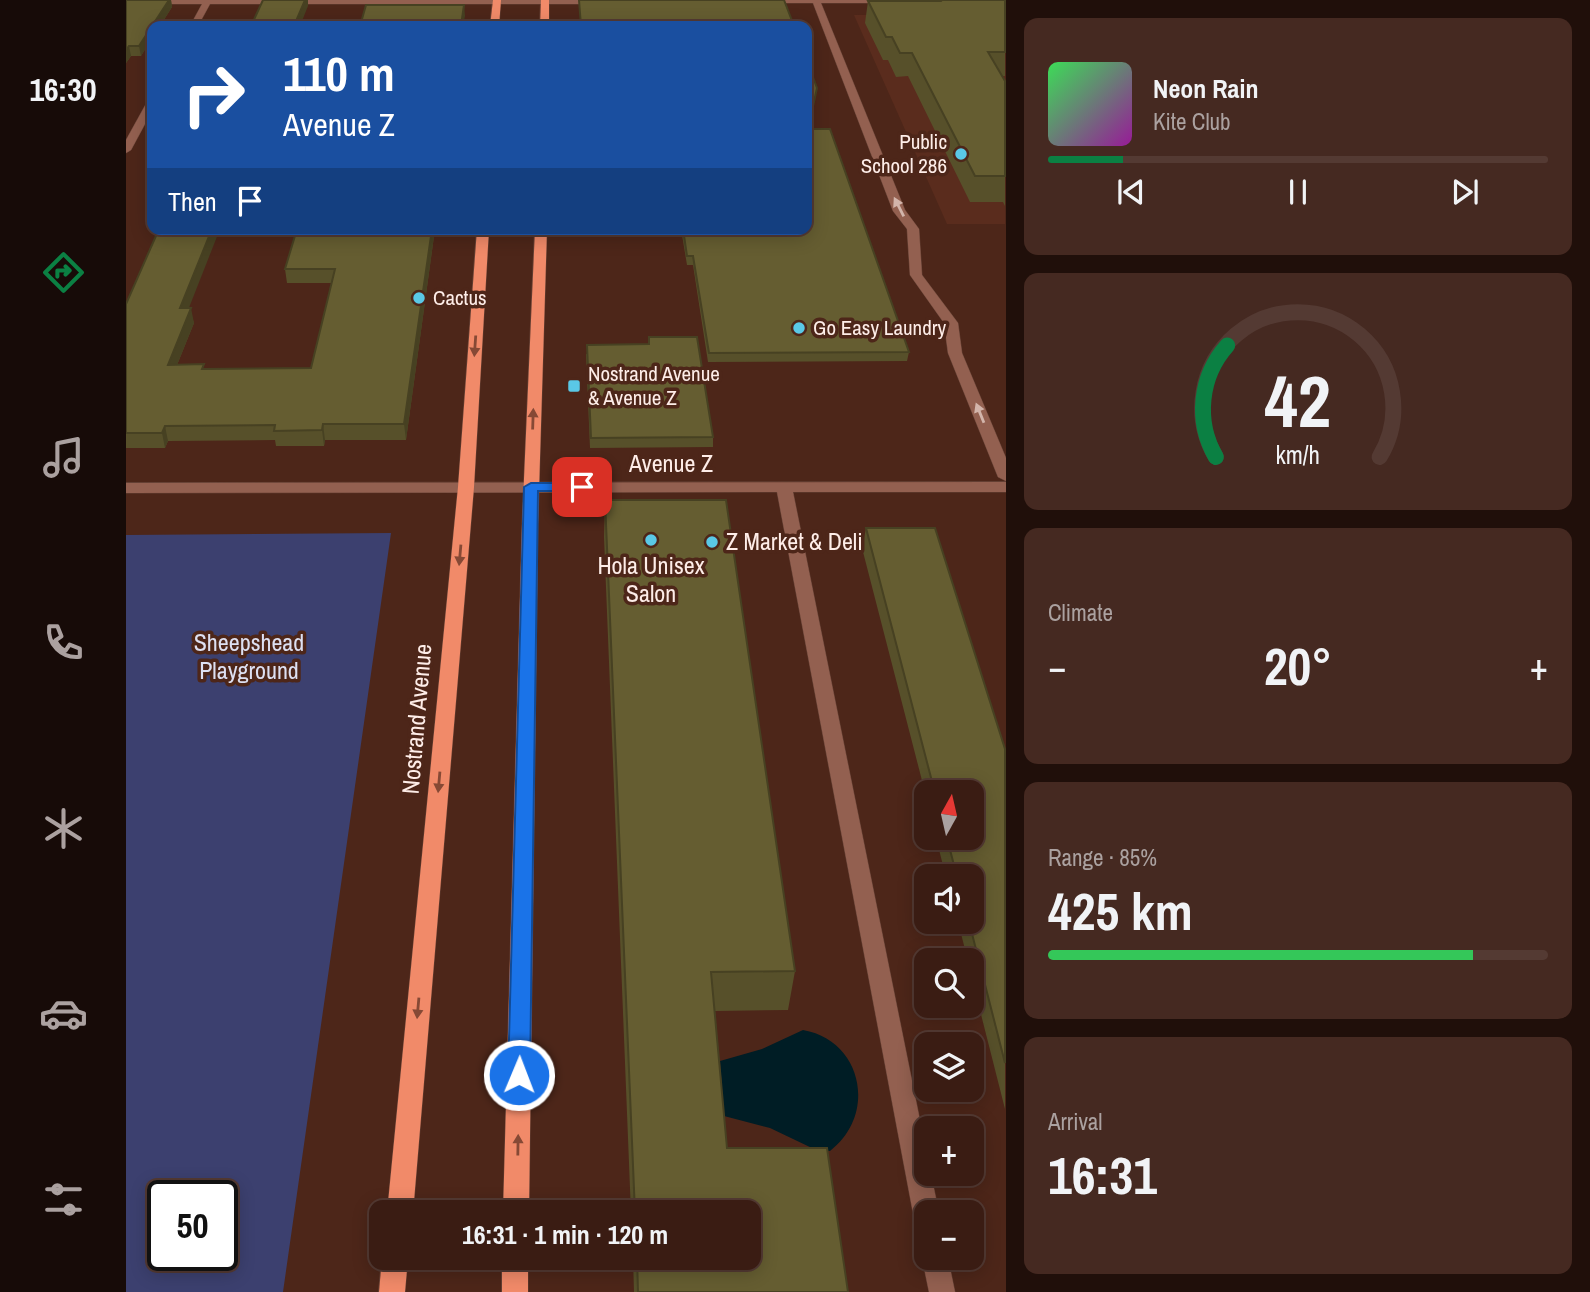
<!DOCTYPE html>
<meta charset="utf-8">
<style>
:root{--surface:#3a1c13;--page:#452921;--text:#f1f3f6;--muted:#aba1a0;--line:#543a33;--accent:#0b8043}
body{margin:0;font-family:"Archivo Narrow",sans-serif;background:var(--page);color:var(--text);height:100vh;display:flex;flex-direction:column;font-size:26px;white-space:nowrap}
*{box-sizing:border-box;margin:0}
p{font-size:23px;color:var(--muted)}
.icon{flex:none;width:38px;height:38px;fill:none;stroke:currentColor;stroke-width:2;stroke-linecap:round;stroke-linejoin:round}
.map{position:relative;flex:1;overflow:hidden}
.drawer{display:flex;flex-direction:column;gap:18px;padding:18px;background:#200f0a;width:584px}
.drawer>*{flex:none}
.banner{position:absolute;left:21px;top:21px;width:665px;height:214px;border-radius:14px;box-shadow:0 4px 18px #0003,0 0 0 2px var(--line);background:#1a4fa0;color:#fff;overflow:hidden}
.needle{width:46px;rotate:8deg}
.controls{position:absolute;left:788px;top:780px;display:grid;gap:14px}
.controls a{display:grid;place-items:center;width:70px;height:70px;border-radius:14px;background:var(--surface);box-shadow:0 4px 18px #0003,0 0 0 2px var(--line);font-size:35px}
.speed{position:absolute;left:21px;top:1180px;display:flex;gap:14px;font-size:35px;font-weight:700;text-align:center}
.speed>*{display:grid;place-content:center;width:91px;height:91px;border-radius:50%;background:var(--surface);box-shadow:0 4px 18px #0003,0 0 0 2px var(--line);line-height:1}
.speed .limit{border:4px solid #111;border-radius:10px;background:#fff;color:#111}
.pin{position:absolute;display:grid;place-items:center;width:60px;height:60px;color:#fff;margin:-30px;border-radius:14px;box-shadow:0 4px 10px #0006}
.me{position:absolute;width:77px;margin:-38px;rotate:1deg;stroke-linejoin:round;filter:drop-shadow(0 0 5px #0008)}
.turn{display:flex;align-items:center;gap:24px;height:147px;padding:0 21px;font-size:32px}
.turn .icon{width:91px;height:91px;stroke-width:2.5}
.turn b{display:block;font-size:49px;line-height:60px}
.then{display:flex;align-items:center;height:66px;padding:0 21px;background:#0003;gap:14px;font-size:26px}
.big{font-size:52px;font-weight:800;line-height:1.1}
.drawer .widget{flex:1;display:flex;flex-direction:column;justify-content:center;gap:10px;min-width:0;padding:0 24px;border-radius:14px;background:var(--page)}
.drawer .dial{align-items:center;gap:0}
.dial svg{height:182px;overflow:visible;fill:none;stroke:var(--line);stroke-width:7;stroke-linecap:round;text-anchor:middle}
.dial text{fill:var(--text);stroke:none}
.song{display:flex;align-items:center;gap:21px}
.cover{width:84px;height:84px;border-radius:10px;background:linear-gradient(135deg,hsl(130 70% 55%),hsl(300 70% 35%))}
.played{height:7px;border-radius:4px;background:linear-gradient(90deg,var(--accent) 15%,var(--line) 15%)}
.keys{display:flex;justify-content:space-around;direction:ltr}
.heat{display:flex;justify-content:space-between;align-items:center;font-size:38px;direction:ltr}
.charge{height:10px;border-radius:5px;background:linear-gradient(90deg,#34c759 85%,var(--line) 0)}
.trip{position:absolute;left:243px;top:1200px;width:392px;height:70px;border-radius:14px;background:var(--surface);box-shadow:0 4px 18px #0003,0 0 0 2px var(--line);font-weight:800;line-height:70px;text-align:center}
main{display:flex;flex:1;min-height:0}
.tab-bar{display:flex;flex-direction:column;width:126px;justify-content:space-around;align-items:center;background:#170b08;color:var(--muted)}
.tab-bar .icon{width:49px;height:49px}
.tab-bar .active{color:var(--accent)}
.tab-bar b{font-size:32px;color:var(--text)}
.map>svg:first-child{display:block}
.built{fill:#5a2c1d}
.green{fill:#3c406f;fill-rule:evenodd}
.water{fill:#001d25}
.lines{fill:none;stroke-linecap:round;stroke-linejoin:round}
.minor-casing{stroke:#664236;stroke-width:1}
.major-casing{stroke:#664236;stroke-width:1}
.minor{fill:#936050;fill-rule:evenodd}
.major{fill:#f18a69;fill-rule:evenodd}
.wall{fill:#57502a}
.shaded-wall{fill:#474122}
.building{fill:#655d31;stroke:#474122;stroke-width:2}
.oneway{fill:#d3b5ab}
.oneway2{fill:#864935}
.route{fill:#1a73e8;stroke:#114b97;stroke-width:2}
.poi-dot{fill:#5ac8e6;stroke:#4d2619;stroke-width:2.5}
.labels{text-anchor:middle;stroke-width:7;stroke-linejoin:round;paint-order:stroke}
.far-poi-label{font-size:21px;fill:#feede8;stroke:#4d2619;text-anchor:start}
.street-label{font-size:24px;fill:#feede8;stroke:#4d2619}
.poi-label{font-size:24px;fill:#feede8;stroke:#4d2619;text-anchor:start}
.park-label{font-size:24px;fill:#dde0f2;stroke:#4d2619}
</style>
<main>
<nav class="tab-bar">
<b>16:30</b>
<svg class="icon active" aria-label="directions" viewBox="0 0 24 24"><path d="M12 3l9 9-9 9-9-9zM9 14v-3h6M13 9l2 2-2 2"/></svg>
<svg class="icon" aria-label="music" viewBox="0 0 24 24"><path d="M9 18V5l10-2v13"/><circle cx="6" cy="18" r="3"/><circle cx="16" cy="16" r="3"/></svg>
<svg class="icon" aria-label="phone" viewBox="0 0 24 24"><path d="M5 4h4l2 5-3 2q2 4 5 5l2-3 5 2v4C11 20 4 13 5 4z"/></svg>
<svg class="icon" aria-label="climate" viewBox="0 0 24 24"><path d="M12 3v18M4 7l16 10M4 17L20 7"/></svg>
<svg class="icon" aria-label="car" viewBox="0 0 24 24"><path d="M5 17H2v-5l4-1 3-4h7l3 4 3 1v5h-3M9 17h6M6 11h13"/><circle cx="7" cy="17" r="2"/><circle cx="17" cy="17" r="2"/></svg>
<svg class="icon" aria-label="filters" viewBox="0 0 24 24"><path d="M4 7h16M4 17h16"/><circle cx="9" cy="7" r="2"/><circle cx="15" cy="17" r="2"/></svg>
</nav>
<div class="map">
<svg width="880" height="1292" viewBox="0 0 880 1292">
<rect width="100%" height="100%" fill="#4d2619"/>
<path class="built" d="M 879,14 L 879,224 L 821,224 L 728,15 Z"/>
<path class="green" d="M 265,533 L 157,1292 L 0,1292 L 0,535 ZM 37,1195 L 96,1195 L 96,1255 L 37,1255 Z"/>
<path class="water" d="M 677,1030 C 736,1040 752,1114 704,1151 L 688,1149 L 644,1128 L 598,1116 L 594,1061 L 636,1049 Z"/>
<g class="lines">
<defs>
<g id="minor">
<path d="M 0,0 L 481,0 L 481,1 L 477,4 L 84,4 L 72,26 L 64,26 L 76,4 L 0,4 Z"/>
<path d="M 631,0 L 817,0 L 813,3 L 695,3 L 779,210 L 793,229 L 796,275 L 832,323 L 836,353 L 880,458 L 880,481 L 872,477 L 822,353 L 818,323 L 784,275 L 781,229 L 767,211 L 687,3 L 635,3 Z"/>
<path d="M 26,99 L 26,111 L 5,150 L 0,153 L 0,140 L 21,102 Z"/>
<path d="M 880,482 L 880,492 L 667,492 L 800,1150 L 800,1174 L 805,1174 L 813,1213 L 800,1213 L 800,1225 L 791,1221 L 787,1213 L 651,492 L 0,493 L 0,483 Z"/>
<path d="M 800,1249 L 800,1258 L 822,1258 L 829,1292 L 803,1292 L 796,1258 Z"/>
</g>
<g id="major">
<path d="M 367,0 L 375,0 L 373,26 L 364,26 Z"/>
<path d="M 415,0 L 423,0 L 423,26 L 414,26 Z"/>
<path d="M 351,229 L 363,229 L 348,487 L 287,1213 L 261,1213 L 332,487 Z"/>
<path d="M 409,229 L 421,229 L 412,524 L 403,1213 L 377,1213 L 396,524 Z"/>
<path d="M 256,1258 L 282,1258 L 279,1292 L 253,1292 Z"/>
<rect x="376" y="1258" width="26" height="34"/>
</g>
</defs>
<use href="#minor" class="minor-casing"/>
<use href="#major" class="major-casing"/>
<use href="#minor" class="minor"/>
<use href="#major" class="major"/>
</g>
<g class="wall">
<path d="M 0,0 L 45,0 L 46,7 L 34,26 L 26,26 L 26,38 L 15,56 L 5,56 L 0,63 Z"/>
<path d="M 791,0 L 879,0 L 879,76 L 876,76 L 879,81 L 879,206 L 877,202 L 844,202 L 782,76 L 770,77 L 762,60 L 757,60 L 739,23 L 742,1 Z"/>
<path d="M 681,61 L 691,88 L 683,129 L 783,352 L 781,361 L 582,362 L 567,265 L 561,265 L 555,229 L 681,229 Z"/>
<path d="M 171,229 L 309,229 L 280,440 L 199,440 L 198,446 L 150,446 L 149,440 L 42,441 L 39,448 L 0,448 L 0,304 L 63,308 L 68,323 L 51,365 L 79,369 L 185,368 L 206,283 L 161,283 L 159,269 Z"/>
<path d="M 523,337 L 587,437 L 587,447 L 464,448 L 460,354 L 522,344 Z"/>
<path d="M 479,500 L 669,971 L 662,1010 L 589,1011 L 601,1148 L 722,1292 L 508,1292 L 507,1258 L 623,1258 L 623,1213 L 505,1213 L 478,537 Z"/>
<path d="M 740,528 L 879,749 L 879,1109 L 845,975 L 845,961 L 842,961 L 832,922 L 845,922 L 845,877 L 820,877 L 810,838 L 845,838 L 845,793 L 800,793 L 800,796 L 736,548 Z"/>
</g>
<g class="shaded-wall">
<path d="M 43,0 L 45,0 L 46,7 L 34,26 L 26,26 L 26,38 L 15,56 L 13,46 Z"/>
<path d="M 179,0 L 182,0 L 182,6 L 174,26 L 168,26 Z"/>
<path d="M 338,5 L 339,16 L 337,26 L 335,26 Z"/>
<path d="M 3,46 L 5,56 L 0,63 L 0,50 Z"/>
<path d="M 86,229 L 94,229 L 57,323 L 54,308 Z"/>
<path d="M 306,229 L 309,229 L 280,440 L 278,424 Z"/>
<path d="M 65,308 L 68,323 L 45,380 L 42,365 Z"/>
<path d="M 197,424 L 199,440 L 198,446 L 196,430 Z"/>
<path d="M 39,426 L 42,441 L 39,448 L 36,433 Z"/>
</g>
<g class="building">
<path d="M 0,0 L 43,0 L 13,46 L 3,46 L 0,50 Z"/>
<path d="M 137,0 L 179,0 L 168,26 L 125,26 Z"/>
<path d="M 453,0 L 658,0 L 668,26 L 455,26 Z"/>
<path d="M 813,0 L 879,0 L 879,52 L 862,52 L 879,81 L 879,176 L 849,176 L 786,53 L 774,53 L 766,37 L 760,37 L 742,1 L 814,1 Z"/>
<path d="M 240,5 L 338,5 L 335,26 L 234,26 Z"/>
<path d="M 681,61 L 691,88 L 682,129 L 704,129 L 783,352 L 583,353 L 567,256 L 561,256 L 557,229 L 681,229 Z"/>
<path d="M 33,229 L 86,229 L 54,308 L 65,308 L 42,365 L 78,364 L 76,369 L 185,368 L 209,269 L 159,269 L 171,229 L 306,229 L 278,424 L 197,424 L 196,430 L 148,431 L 149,425 L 39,426 L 36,433 L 0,433 L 0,304 Z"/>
<path d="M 523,337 L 571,337 L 587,437 L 465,438 L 461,345 L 523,344 Z"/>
<path d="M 479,500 L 600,500 L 669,971 L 585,972 L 601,1148 L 701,1148 L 722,1292 L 512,1292 L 511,1258 L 623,1258 L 623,1213 L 509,1213 Z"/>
<path d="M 740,528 L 809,528 L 879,749 L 879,1063 L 843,922 L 845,922 L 845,877 L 831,877 L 821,838 L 845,838 L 845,793 L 809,793 Z"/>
</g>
<defs><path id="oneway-solid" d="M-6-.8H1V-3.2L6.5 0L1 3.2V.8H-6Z" transform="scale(1.75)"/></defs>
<g class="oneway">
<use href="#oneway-solid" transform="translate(773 207) rotate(-117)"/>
<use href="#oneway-solid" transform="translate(854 413) rotate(-112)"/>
</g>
<g class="oneway2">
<use href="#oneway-solid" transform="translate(349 346) rotate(94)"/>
<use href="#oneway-solid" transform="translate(407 419) rotate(-88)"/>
<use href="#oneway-solid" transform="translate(334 555) rotate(95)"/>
<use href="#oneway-solid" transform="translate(313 782) rotate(95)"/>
<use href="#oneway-solid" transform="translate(292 1008) rotate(95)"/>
<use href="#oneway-solid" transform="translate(392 1145) rotate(-89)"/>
</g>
<path class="route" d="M 405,483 L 456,483 L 463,487 L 456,491 L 412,491 L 404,1075 L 401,1082 L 393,1084 L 386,1082 L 382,1075 L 398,487 Z"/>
<g class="poi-dot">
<circle cx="835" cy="154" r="7"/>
<circle cx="293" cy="298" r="7"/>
<circle cx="673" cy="328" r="7"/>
<rect x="441" y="379" width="14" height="14" rx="3.5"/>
<circle cx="525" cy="540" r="7"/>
<circle cx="586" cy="542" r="7"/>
</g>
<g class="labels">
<g class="far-poi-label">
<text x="821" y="149" text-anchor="end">Public<tspan x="821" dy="24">School 286</tspan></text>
<text x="307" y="305">Cactus</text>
<text x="687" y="335">Go Easy Laundry</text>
<text x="462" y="381">Nostrand Avenue<tspan x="462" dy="24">&amp; Avenue Z</tspan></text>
</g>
<g class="street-label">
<text x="545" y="472">Avenue Z</text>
<text transform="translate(291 719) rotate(-85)" y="8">Nostrand Avenue</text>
</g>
<g class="poi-label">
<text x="600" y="550">Z Market &amp; Deli</text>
<text x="525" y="574" text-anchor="middle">Hola Unisex<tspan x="525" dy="28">Salon</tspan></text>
</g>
<g class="park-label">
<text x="123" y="651">Sheepshead<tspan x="123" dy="28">Playground</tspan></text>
</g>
</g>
</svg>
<div class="controls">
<a><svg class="needle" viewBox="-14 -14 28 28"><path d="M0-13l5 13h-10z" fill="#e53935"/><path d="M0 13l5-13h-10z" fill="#aba1a0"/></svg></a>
<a><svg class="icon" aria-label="sound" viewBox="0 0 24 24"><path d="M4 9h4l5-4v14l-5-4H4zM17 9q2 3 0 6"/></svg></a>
<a><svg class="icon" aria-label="search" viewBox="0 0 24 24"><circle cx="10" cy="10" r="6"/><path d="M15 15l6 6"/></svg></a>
<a><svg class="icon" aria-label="layers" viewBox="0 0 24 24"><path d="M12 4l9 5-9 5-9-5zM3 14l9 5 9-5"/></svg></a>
<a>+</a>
<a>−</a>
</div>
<div class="speed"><div class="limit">50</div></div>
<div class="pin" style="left:456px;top:487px;background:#d93025"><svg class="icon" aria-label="arrive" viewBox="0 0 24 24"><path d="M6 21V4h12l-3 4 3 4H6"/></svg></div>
<svg class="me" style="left:393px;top:1075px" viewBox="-20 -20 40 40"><circle r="17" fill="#1a73e8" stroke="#fff" stroke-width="3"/><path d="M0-11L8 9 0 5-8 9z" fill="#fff"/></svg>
<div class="trip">16:31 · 1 min · 120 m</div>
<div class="banner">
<div class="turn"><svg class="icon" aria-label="right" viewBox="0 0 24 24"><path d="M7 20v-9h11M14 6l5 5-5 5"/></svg><div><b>110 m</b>Avenue Z</div></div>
<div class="then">Then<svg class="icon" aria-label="arrive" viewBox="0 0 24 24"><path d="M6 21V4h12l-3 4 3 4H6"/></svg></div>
</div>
</div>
<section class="drawer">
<div class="widget">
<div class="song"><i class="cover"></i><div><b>Neon Rain</b><p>Kite Club</p></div></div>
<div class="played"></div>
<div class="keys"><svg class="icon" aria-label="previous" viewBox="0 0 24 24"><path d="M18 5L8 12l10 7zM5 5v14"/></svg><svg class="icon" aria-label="pause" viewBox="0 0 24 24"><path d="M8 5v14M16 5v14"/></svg><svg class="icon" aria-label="next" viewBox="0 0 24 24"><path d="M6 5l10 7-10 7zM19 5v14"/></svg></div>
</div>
<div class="widget dial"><svg viewBox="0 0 100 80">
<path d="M14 69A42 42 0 1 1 86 69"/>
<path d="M14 69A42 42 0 0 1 19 20" stroke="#0b8043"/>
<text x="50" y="56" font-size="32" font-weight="700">42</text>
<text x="50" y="72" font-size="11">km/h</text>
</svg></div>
<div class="widget"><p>Climate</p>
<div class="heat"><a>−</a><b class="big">20°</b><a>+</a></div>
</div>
<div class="widget"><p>Range · 85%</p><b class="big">425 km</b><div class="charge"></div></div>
<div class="widget"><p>Arrival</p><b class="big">16:31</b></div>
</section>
</main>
